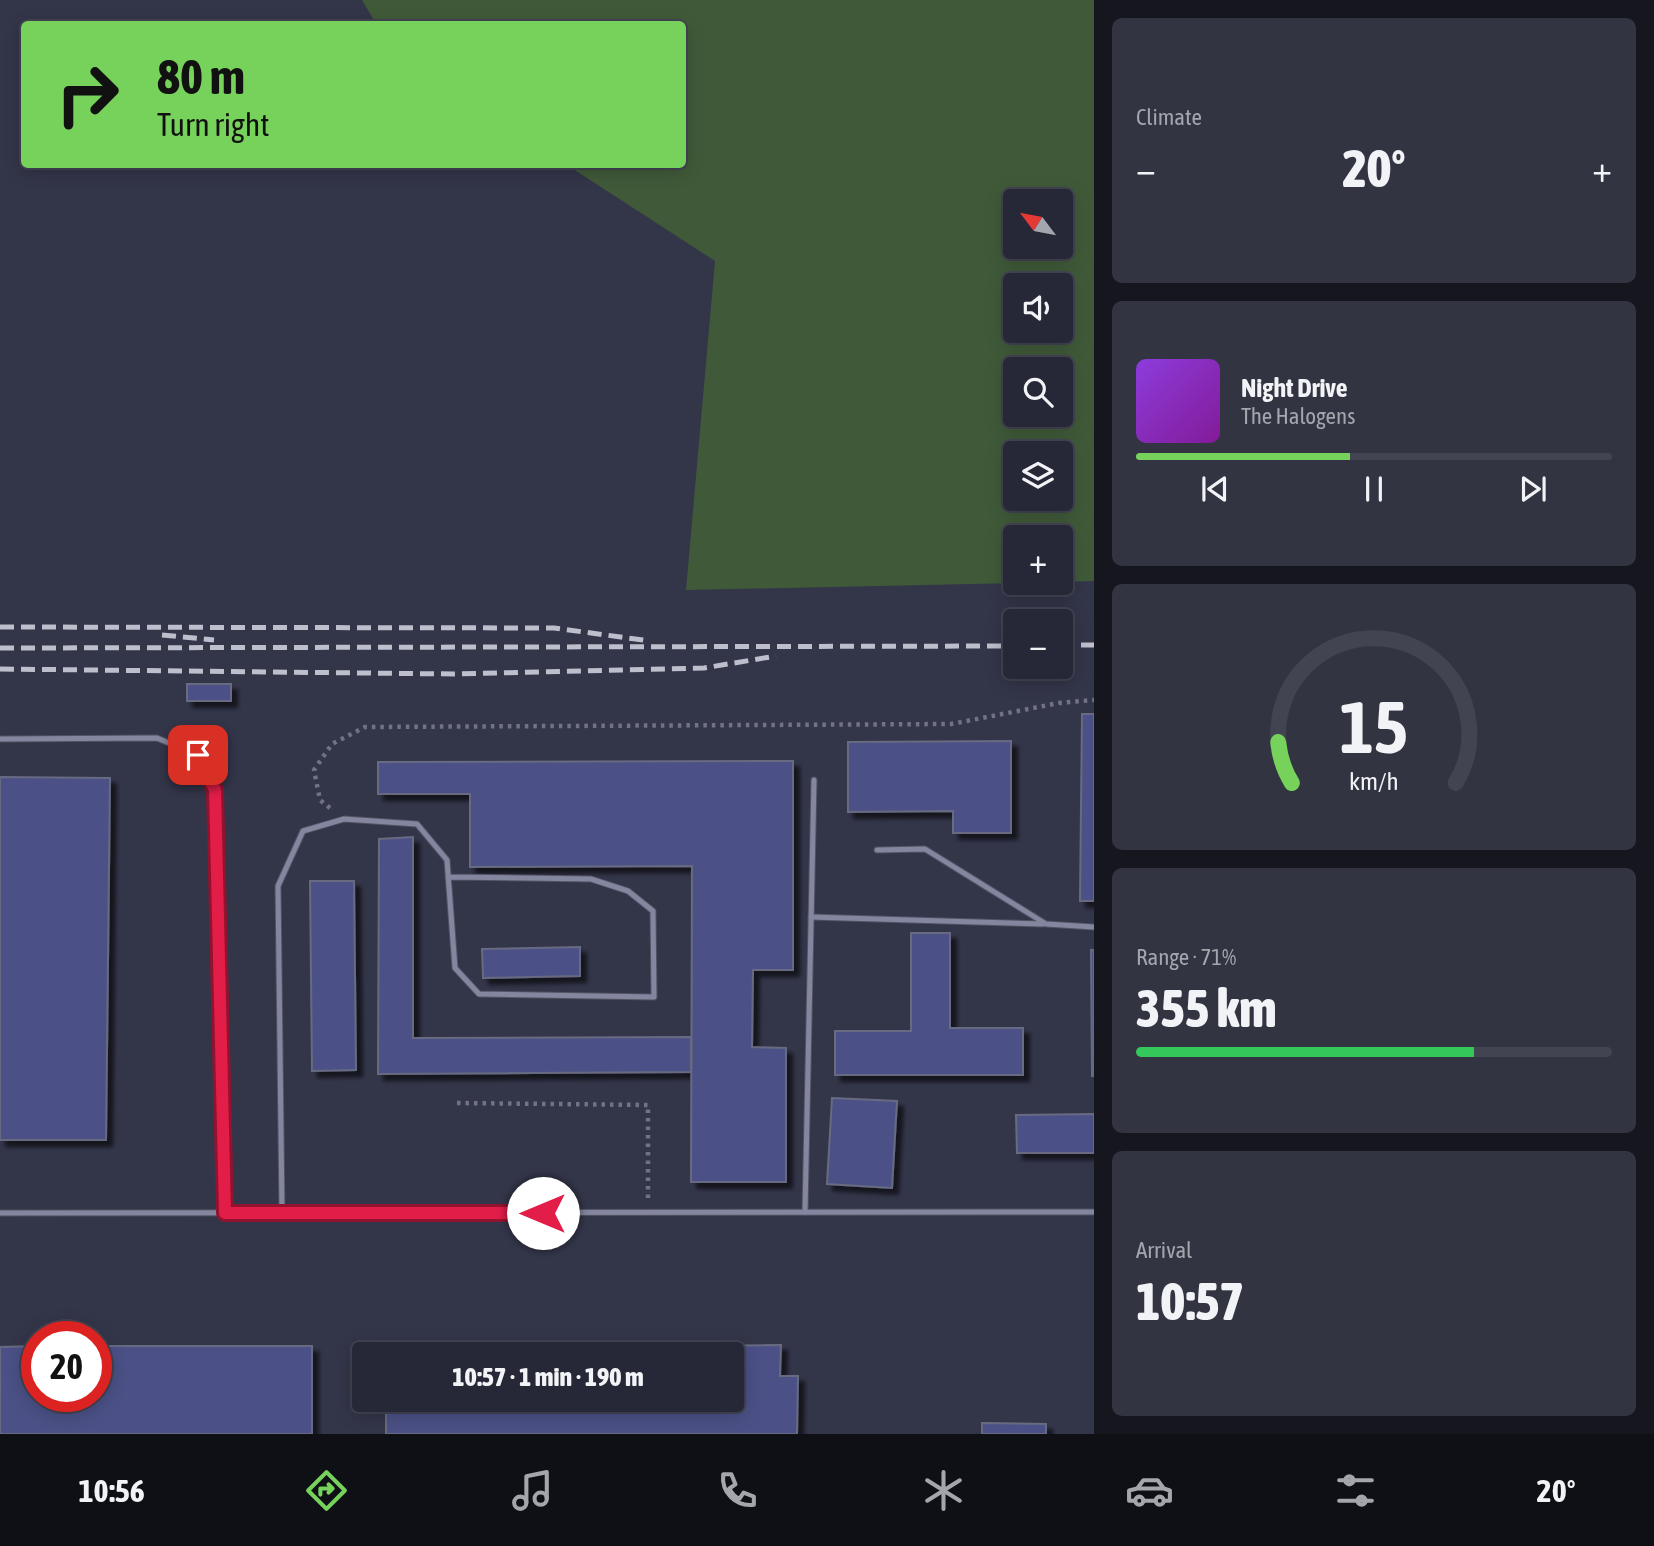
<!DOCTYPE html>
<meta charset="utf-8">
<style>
:root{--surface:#262837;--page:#323442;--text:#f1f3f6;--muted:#a4a6ad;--line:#424452;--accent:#76d25a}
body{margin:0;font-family:"Asap Condensed",sans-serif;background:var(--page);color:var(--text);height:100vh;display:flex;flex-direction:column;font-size:26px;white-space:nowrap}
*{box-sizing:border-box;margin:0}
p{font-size:23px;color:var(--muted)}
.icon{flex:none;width:38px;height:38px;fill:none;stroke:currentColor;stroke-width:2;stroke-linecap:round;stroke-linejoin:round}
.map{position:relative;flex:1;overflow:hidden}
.sheet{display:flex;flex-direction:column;gap:18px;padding:18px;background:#15161e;width:560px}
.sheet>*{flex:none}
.banner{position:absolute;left:21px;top:21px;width:665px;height:147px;border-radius:7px;box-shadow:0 4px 18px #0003,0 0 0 2px var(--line);background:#76d25a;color:#111;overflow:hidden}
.needle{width:46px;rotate:302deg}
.tools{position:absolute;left:1003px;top:189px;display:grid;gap:14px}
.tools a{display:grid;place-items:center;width:70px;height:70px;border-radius:7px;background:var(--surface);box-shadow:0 4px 18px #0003,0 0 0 2px var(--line);font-size:35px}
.speed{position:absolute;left:21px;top:1321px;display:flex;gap:14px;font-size:35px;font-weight:700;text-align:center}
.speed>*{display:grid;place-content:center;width:91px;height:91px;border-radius:50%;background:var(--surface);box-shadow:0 4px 18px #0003,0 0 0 2px var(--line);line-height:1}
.speed .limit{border:10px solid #d22;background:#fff;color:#111}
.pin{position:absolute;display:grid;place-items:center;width:60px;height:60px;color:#fff;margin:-30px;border-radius:14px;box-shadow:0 4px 10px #0006}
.me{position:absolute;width:77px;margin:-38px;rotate:270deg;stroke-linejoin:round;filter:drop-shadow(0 0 5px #0008)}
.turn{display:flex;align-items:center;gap:24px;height:147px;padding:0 21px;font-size:32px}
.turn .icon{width:91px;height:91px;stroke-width:2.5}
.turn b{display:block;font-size:49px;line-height:60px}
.big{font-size:52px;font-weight:800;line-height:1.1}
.sheet .tile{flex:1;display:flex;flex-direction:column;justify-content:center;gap:10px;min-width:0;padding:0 24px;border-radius:10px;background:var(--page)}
.sheet .dial{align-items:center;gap:0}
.dial svg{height:182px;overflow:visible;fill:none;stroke:var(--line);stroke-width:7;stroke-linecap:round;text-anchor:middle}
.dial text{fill:var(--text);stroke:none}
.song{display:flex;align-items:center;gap:21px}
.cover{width:84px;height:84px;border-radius:10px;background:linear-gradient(135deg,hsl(270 70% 55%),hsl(290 70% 35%))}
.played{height:7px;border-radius:4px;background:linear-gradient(90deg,var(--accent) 45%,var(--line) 45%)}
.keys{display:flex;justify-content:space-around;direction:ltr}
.heat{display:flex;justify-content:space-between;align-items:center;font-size:38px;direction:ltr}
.charge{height:10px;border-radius:5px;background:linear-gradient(90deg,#34c759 71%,var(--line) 0)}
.trip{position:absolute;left:352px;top:1342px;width:392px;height:70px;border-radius:7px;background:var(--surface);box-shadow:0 4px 18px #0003,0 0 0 2px var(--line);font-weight:800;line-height:70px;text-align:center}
.tabs{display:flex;height:112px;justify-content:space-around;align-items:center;background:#0f1016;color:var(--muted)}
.tabs .icon{width:49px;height:49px}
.tabs .active{color:var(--accent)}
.tabs b{font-size:32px;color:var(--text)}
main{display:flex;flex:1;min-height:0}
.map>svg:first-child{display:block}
.green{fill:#405a39;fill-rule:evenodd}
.building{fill:#4c5186;stroke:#676b81;stroke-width:2;filter:url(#shadow)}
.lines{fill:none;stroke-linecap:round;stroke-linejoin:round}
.lane-casing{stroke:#515364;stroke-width:7}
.path{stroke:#717384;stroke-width:4.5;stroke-dasharray:3.5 5;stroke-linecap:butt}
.lane{stroke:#83869e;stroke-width:5}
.rail{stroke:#bdbfcc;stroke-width:5;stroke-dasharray:14 7;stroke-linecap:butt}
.route-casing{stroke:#92132f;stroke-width:18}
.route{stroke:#e11d48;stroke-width:12}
</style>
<main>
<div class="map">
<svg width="1094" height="1434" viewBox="0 0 1094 1434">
<defs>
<filter id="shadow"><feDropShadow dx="6" dy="6" stdDeviation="2" flood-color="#0009"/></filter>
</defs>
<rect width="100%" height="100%" fill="#333549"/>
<path class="green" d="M 362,0 L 1094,0 L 1094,581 L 1061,582 L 1060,537 L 1015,537 L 1015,583 L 1019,583 L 686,590 L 715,261 L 567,165 L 682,164 L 682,24 L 376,24 ZM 1015,201 L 1060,201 L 1060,247 L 1015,247 ZM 1060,285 L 1060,331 L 1015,331 L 1015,285 ZM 1060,369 L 1060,415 L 1015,415 L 1015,369 ZM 1015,453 L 1060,453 L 1060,499 L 1015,499 Z"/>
<g class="building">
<rect x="187" y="684" width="44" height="17"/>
<path d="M 1082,714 L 1094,714 L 1094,901 L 1080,901 Z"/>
<path d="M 1011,741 L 1011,833 L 953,833 L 953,811 L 848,812 L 848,742 Z"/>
<path d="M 793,761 L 793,970 L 753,970 L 752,1047 L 786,1048 L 786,1182 L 691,1182 L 692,866 L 470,867 L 470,794 L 378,794 L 378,762 Z"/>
<path d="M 0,777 L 110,778 L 106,1140 L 0,1140 Z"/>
<path d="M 413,837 L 413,1038 L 691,1037 L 691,1072 L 378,1074 L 379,839 Z"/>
<path d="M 310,881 L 354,881 L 356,1070 L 312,1071 Z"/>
<path d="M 911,933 L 950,933 L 950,1028 L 1023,1028 L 1023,1075 L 835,1075 L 835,1031 L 911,1031 Z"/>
<path d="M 580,947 L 580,976 L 483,978 L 482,949 Z"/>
<path d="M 1091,950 L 1094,950 L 1094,1076 L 1092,1076 Z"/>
<path d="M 832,1098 L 897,1101 L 892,1188 L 827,1184 Z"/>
<path d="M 1094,1114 L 1094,1153 L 1017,1153 L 1016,1115 Z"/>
<path d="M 781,1345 L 780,1376 L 798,1376 L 797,1434 L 386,1434 L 386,1400 L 732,1400 L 732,1354 L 385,1354 L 385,1349 Z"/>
<path d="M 37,1346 L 37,1396 L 96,1396 L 96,1346 L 312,1346 L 312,1434 L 0,1434 L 0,1347 Z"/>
<path d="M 982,1423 L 1046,1424 L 1046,1434 L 982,1434 Z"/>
</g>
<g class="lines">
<defs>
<g id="lane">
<path d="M 0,739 L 157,738 L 198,755 L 215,790 L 225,1213"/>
<path d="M 877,850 L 925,849 L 1046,924 L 1094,927"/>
<path d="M 811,917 L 1043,924"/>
<path d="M 805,1212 L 814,780"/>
<path d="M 0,1213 L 1094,1212"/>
<path d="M 282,1213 L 278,886 L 303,831 L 344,819 L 417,824 L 447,860 L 455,968 L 479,994 L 654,997 L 653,911 L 628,891 L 591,879 L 448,877"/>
</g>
</defs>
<use href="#lane" class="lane-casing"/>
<g class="path">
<path d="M 330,808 L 320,800 L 314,770 L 332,744 L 365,727 L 951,724 L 1059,703 L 1094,700"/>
<path d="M 457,1103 L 648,1105 L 648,1198"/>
</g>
<use href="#lane" class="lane"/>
<g class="rail">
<path d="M 0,627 L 554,628 L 650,641"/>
<path d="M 162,635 L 214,640"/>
<path d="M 1060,645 L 1094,645"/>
<path d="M 0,648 L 1015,646"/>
<path d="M 0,669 L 454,674 L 704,668 L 776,656"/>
</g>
</g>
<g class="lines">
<defs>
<path id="route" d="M 198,755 L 215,790 L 225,1213 L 543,1213"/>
</defs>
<use href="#route" class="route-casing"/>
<use href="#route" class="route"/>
</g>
</svg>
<div class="tools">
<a><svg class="needle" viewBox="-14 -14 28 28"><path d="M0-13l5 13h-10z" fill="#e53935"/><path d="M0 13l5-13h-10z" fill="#a4a6ad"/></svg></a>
<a><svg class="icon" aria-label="sound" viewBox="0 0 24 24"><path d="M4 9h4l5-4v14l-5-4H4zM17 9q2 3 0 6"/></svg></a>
<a><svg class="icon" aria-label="search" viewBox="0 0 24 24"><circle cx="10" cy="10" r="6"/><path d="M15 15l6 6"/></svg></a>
<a><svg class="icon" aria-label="layers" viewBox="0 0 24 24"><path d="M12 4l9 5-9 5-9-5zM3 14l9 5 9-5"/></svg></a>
<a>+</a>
<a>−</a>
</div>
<div class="speed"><div class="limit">20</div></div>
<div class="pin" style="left:198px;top:755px;background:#d93025"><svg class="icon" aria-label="arrive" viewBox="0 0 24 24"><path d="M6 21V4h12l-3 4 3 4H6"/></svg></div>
<svg class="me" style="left:543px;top:1213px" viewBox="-20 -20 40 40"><circle r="19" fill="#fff"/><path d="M0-13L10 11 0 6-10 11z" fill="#e11d48"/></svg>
<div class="trip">10:57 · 1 min · 190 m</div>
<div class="banner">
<div class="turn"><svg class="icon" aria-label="right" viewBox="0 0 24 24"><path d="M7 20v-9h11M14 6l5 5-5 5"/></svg><div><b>80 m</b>Turn right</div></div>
</div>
</div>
<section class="sheet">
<div class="tile"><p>Climate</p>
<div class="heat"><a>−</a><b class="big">20°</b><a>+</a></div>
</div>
<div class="tile">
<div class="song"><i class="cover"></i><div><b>Night Drive</b><p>The Halogens</p></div></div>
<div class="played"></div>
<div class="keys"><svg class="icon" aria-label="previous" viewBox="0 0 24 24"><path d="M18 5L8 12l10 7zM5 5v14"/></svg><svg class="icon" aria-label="pause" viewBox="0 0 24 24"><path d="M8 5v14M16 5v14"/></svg><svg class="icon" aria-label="next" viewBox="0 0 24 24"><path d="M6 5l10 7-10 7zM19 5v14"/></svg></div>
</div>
<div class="tile dial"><svg viewBox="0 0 100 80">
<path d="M14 69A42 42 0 1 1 86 69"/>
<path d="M14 69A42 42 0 0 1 8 51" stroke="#76d25a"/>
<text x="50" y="56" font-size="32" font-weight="700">15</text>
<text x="50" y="72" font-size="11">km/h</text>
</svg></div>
<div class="tile"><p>Range · 71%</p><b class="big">355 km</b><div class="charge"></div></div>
<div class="tile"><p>Arrival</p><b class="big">10:57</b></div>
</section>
</main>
<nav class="tabs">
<b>10:56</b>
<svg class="icon active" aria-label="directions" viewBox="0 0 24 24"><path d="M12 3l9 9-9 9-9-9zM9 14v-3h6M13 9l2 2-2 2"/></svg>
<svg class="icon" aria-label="music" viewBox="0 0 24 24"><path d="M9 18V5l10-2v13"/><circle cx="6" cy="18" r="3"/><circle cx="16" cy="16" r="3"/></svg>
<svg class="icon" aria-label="phone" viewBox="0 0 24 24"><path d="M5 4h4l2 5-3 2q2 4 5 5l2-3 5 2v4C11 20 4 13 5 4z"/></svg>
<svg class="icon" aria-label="climate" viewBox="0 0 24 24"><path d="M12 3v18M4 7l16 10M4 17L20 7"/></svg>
<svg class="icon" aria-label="car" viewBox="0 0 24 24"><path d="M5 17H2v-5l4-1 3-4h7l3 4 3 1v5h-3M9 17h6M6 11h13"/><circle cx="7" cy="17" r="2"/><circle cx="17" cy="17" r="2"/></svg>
<svg class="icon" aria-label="filters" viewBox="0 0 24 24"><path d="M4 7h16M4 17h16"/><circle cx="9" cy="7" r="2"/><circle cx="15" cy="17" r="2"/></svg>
<b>20°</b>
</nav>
